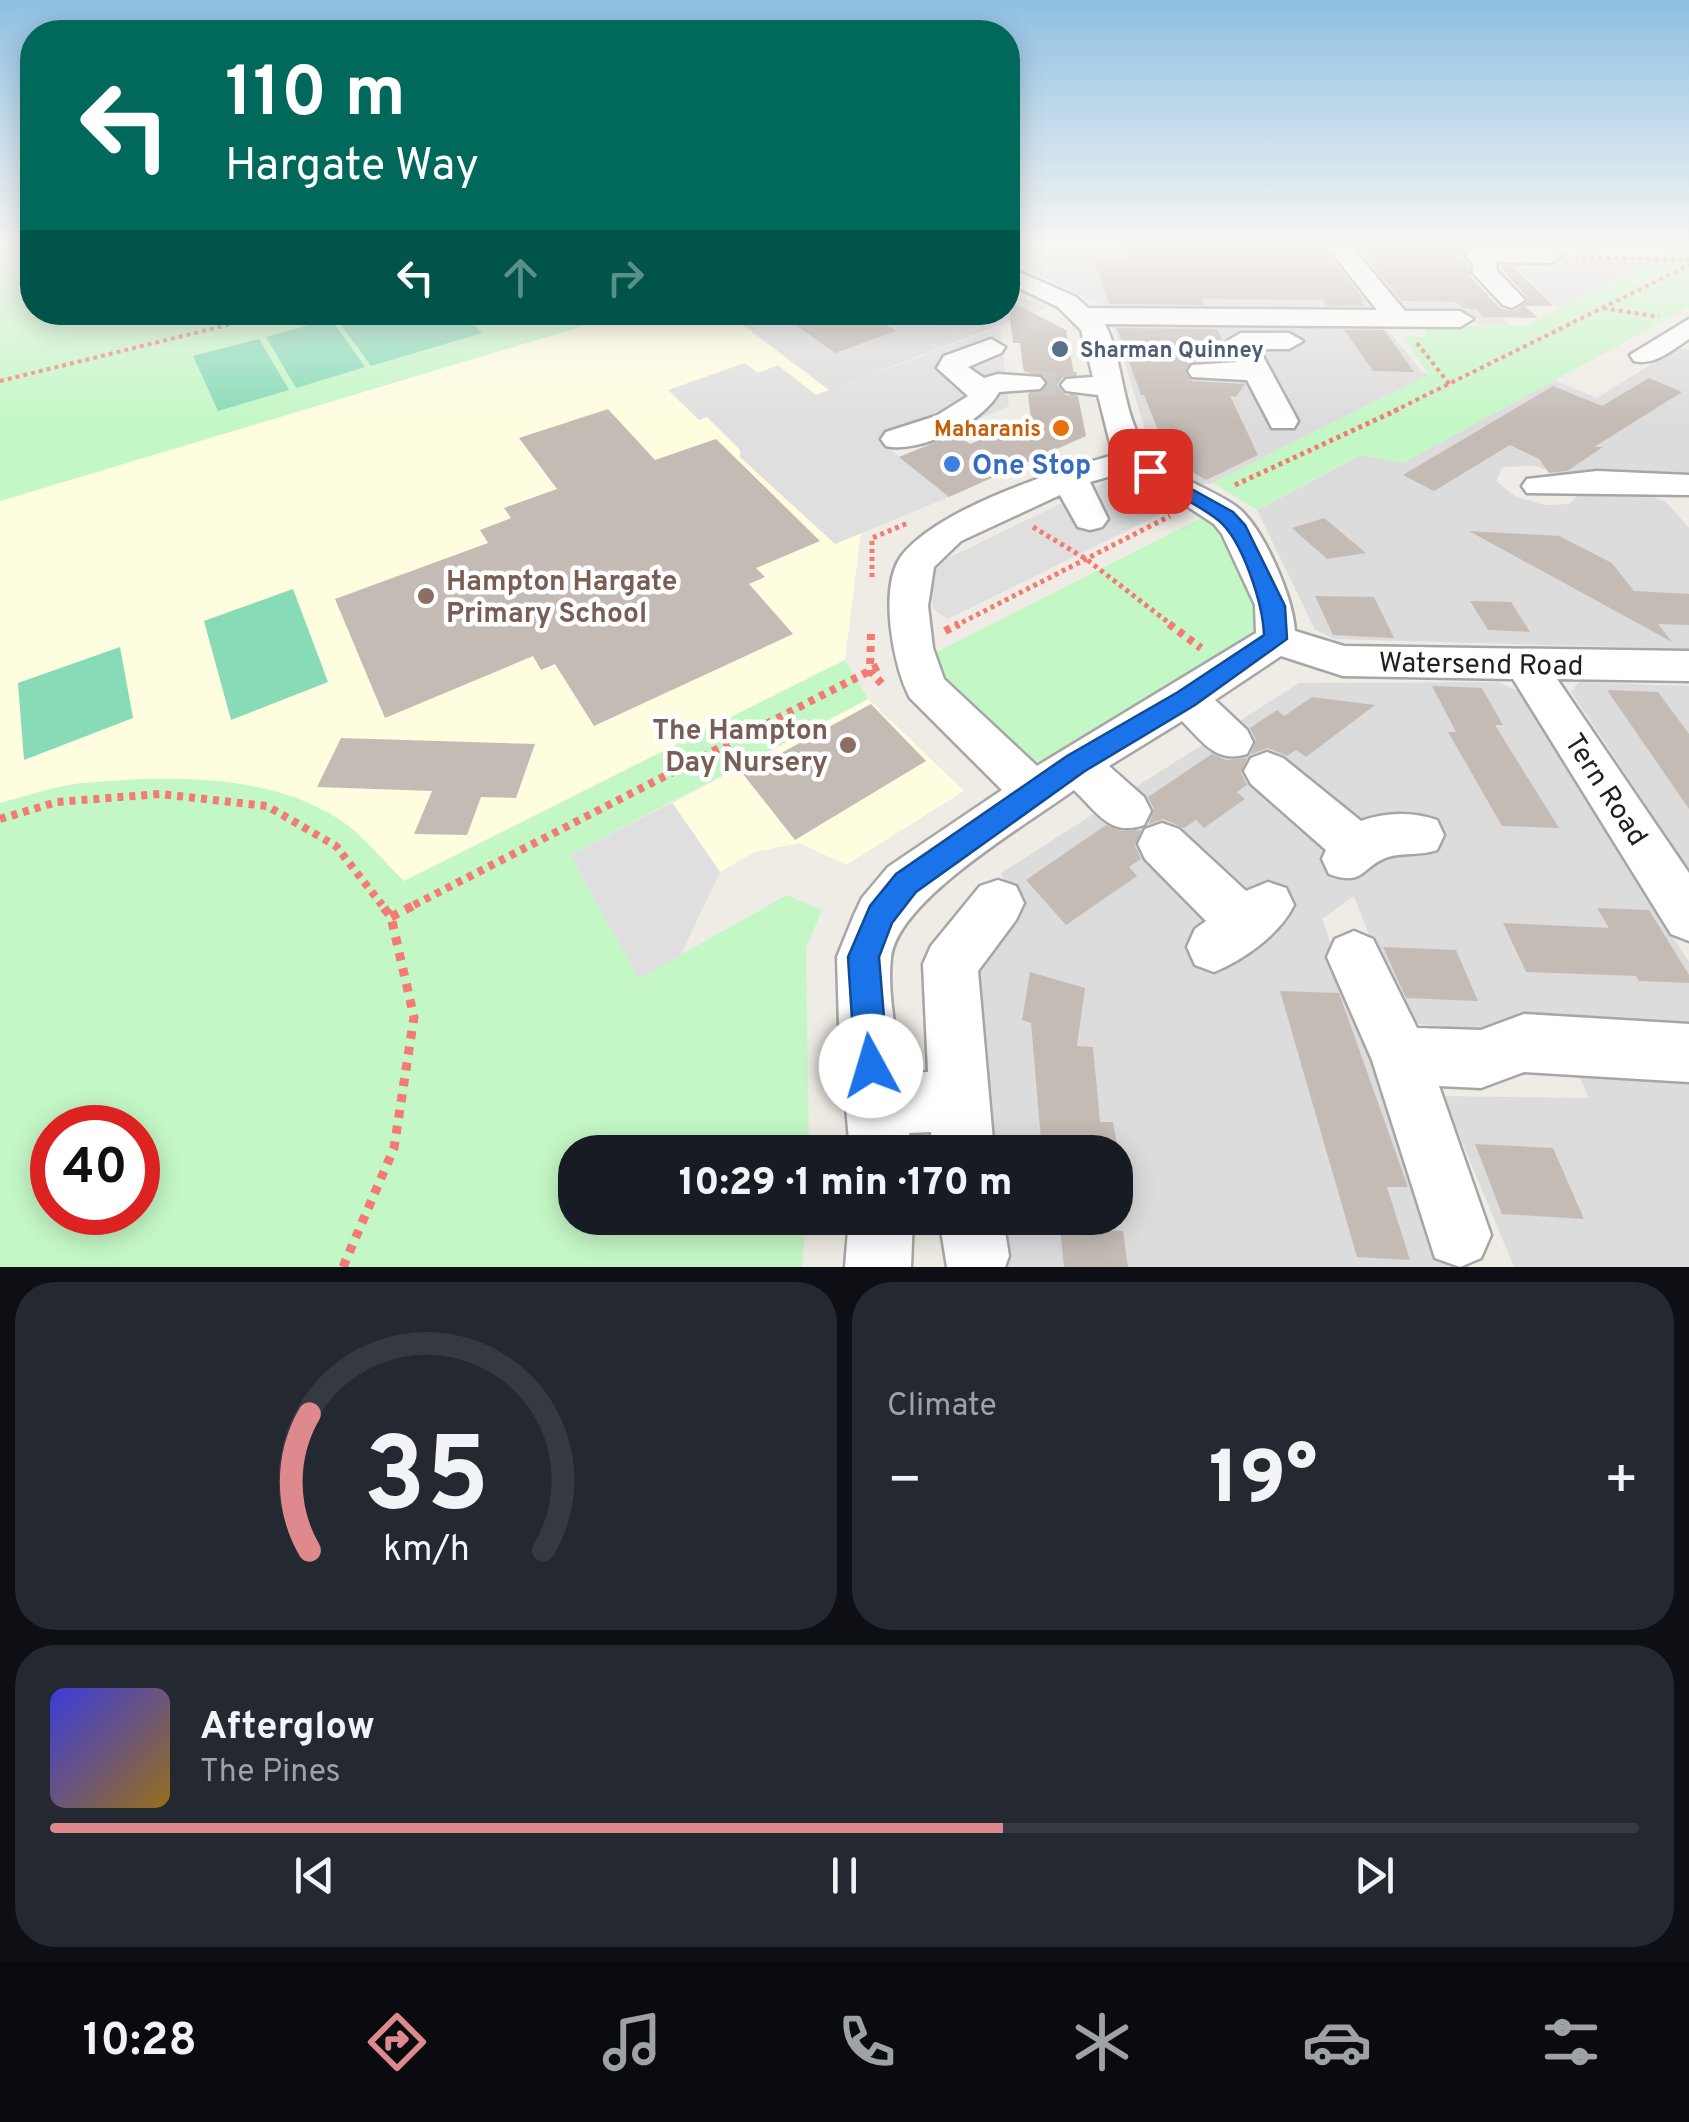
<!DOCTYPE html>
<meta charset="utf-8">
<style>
:root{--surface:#171b24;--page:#242831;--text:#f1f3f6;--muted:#9ea1a6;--line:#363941;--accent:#dd898e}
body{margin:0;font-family:Overpass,sans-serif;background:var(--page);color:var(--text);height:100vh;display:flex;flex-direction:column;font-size:38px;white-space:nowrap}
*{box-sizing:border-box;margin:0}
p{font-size:32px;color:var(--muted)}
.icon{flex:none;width:55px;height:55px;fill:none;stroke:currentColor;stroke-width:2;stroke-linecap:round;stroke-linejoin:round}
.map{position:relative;height:1267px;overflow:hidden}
.sheet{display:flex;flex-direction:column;gap:15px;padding:15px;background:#0d0f14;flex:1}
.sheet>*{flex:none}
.banner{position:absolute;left:20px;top:20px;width:1000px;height:305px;border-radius:40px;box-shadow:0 5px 25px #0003;background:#00695c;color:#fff;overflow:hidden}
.speed{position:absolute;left:30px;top:1105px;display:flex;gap:20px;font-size:50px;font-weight:700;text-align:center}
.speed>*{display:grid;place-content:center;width:130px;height:130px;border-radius:50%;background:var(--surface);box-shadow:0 5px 25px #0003;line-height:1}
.speed .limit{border:15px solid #d22;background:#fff;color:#111}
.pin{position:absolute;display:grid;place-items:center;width:85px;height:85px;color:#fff;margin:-42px;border-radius:20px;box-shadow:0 5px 15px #0006}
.me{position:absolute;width:110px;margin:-55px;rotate:354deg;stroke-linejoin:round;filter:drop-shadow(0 0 8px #0008)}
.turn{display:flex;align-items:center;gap:35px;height:210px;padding:0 40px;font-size:45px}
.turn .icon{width:130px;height:130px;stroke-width:2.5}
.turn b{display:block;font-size:70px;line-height:85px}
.lanes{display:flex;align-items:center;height:95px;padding:0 40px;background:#0003;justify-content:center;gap:50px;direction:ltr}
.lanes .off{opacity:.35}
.big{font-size:75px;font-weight:800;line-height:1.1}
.sheet .card{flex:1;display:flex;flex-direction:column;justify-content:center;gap:15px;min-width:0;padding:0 35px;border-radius:40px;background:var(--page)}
.sheet .dial{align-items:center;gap:0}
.dial svg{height:260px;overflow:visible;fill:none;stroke:var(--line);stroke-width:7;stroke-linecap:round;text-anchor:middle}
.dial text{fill:var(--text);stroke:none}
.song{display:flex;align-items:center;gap:30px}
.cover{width:120px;height:120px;border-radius:15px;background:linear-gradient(135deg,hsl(240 70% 55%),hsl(40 70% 35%))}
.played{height:10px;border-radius:5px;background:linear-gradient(90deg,var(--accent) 60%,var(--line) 60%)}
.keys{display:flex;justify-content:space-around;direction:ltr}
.heat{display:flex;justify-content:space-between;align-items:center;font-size:55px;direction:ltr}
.sheet .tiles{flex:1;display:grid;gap:15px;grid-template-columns:1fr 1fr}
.card:last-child{grid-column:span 2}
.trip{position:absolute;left:558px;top:1135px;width:575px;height:100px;border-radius:40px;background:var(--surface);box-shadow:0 5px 25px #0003;font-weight:800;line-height:100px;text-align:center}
.menu{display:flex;height:160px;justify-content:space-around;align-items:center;background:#090b0e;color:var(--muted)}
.menu .icon{width:70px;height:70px}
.menu .active{color:var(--accent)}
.menu b{font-size:45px;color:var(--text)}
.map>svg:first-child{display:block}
.residential{fill:#dddcdc}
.education{fill:#fefde0}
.park{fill:#c4f7c6;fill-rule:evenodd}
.pitch{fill:#87dbb7}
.parking{fill:#dfdfdf}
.building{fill:#c4bbb5}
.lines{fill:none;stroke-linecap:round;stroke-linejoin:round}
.minor-tunnel{stroke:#c5c3bd;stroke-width:26;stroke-dasharray:26 14;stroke-linecap:butt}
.minor-casing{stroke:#a6a6a6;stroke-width:5}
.path-far3{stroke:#f47a72;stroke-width:4;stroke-dasharray:4 4;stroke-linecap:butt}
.path-far2{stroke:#f47a72;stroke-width:5;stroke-dasharray:4 4;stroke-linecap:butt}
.path-far1{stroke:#f47a72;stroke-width:8;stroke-dasharray:6 6;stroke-linecap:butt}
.path{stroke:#f47a72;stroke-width:9;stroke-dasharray:8 8;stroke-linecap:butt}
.minor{fill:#fff;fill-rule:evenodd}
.route{fill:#1a73e8;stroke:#114b97;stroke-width:2.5}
.service-dot{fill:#5c6f8a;stroke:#fff;stroke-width:4}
.food-dot{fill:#e8710a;stroke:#fff;stroke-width:4}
.shop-dot{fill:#3f7fe0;stroke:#fff;stroke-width:4}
.education-dot{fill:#8d6e63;stroke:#fff;stroke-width:4}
.labels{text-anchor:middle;stroke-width:9;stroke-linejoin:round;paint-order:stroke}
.far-service-label{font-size:22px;font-weight:bold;fill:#4e5e75;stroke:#fff;text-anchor:start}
.far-food-label{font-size:22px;font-weight:bold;fill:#c56008;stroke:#fff;text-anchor:end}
.shop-label{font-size:28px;font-weight:bold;fill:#366cbe;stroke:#fff;text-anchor:start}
.education-label{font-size:28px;font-weight:bold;fill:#785e54;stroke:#fff;text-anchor:start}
.street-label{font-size:28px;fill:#1f1f1f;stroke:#fff}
</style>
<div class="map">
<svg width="1689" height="1267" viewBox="0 0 1689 1267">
<rect width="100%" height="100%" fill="#efece5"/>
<g class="residential">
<path d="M 1027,245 L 1322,245 L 1370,307 L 1361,313 L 1102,306 L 1032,272 L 1017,255 L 1028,255 Z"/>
<path d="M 1349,245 L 1516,245 L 1501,251 L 1438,250 L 1509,325 L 1479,325 L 1466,315 L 1421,314 L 1398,307 Z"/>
<path d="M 1508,259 L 1649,263 L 1558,308 Z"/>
<path d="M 1008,292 L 1048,307 L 829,390 L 727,313 L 1008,312 Z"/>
<path d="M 1121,323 L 1370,325 L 1389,331 L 1422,372 L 1430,374 L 1213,483 L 1200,485 L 1152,454 L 1114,326 Z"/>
<path d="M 1677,348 L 1689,350 L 1689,476 L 1588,472 L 1562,476 L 1536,466 L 1503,467 L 1496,481 L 1516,497 L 1546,505 L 1569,504 L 1580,493 L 1651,496 L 1666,502 L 1689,528 L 1689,649 L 1335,639 L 1315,630 L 1257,510 L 1361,455 L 1403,462 L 1554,380 L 1597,398 Z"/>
<path d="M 1498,682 L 1521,692 L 1689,962 L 1689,1031 L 1480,1031 L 1402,1022 L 1354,896 L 1322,919 L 1449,1267 L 1002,1267 L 995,1218 L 1115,1218 L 1115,1152 L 987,1152 L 963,968 L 1018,911 L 1001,873 L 1299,683 Z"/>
<path d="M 1579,682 L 1689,686 L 1689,870 L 1571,692 Z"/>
<path d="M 1574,1066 L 1689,1073 L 1689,1267 L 1514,1267 L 1443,1096 L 1589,1098 Z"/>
</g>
<g class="education">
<path d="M 627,312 L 727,313 L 829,390 L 817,395 L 949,497 L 861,532 L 845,660 L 404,881 L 338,818 L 285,794 L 230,783 L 167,780 L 79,784 L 0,803 L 0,501 Z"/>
<path d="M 868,699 L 964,791 L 846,865 L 800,843 L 754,852 L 720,872 L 673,803 Z"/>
</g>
<g class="park">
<path d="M 0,245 L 32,245 L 32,312 L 627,313 L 0,501 Z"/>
<path d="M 1684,245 L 1689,245 L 1689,307 L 1403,463 L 1360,455 L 1257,510 L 1213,483 L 1429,374 L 1403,336 L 1427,337 L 1425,328 L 1437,326 L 1526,325 Z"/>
<path d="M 1203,517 L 1230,541 L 1250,591 L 1258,619 L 1251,643 L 1056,761 L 1040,762 L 1021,756 L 925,658 Z"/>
<path d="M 845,660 L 868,699 L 570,855 L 639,978 L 787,895 L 822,910 L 806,948 L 809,1152 L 575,1152 L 575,1218 L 806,1218 L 802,1267 L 0,1267 L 0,803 C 27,796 55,786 82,783 C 164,776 265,772 337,818 C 362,833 383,861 404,881 ZM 52,1128 L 138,1128 L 138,1212 L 52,1212 Z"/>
</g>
<g class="pitch">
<path d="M 354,313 L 463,313 L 482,333 L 371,366 L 336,318 Z"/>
<path d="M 331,319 L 365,367 L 296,388 L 266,337 Z"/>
<path d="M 259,339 L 289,390 L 218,411 L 193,356 Z"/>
<path d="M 293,589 L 328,682 L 231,720 L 204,621 Z"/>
<path d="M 120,647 L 133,718 L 24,760 L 18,683 Z"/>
</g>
<g class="parking">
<path d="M 911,313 L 965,313 L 988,325 L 955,338 Z"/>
<path d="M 1000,327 L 1009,406 L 962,426 L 955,422 L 890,449 L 949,497 L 835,544 L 740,457 L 740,450 L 707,417 L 699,420 L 668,390 L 745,363 L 758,373 L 778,365 L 816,395 Z"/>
<path d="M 1120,475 L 1171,509 L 948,619 L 933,609 L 930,584 L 936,564 Z"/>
<path d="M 672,803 L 720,872 L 680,956 L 639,979 L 570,855 Z"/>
</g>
<g class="building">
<path d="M 1122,245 L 1322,245 L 1365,301 L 1360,301 L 1365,306 L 1327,306 L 1323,300 L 1202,299 L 1205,305 L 1109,304 L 1093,258 L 1128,258 Z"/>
<path d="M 1364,245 L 1476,245 L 1463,252 L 1462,257 L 1470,267 L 1469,275 L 1500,308 L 1514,311 L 1529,300 L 1500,266 L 1512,266 L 1554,306 L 1525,306 L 1538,318 L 1483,317 L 1476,309 L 1463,308 L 1456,302 L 1402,301 L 1356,246 Z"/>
<path d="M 1008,300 L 1066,330 L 1074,375 L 1063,377 L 1057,385 L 1066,395 L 1078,396 L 1086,436 L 949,497 L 899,457 L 955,434 L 970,444 L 1031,419 L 1028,394 L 1040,393 L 1049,383 L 1043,375 L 1025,372 L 1023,368 L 1020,343 L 1013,343 Z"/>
<path d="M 777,312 L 867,312 L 896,331 L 835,353 Z"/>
<path d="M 1117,328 L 1217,329 L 1232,359 L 1192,361 L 1185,373 L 1192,381 L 1245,384 L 1236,397 L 1230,396 L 1258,455 L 1206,480 L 1169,458 L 1144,395 L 1141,395 Z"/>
<path d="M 1344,330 L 1384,330 L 1414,372 L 1373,371 Z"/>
<path d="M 1649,378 L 1682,392 L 1594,447 L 1603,447 L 1567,471 L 1549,473 L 1539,459 L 1510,445 L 1434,491 L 1403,475 L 1553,386 L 1602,406 Z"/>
<path d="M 608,409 L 655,460 L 716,439 L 820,541 L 756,568 L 765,577 L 749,584 L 793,634 L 594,726 L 555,664 L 541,670 L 533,656 L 385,718 L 335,599 L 488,543 L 480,530 L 511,518 L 504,508 L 557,489 L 519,438 Z"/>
<path d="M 1324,518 L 1366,553 L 1327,559 L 1292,528 Z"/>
<path d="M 1469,531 L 1559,536 L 1612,563 L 1634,591 L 1689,594 L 1689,625 L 1658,624 L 1672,642 Z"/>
<path d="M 1315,596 L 1374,597 L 1394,638 L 1333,635 Z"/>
<path d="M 1470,601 L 1511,602 L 1530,632 L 1488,630 Z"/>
<path d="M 1432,686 L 1482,688 L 1503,725 L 1495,725 L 1559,828 L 1502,826 L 1448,732 L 1456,732 Z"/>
<path d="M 1607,690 L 1658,692 L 1689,734 L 1689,809 Z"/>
<path d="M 1312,697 L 1375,705 L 1306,757 L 1296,750 L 1287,756 L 1268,748 L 1251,754 L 1256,740 L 1250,728 L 1277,710 L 1284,716 Z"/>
<path d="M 871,704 L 926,761 L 795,840 L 743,774 Z"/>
<path d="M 341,738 L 535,744 L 516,798 L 481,797 L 467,835 L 414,834 L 432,791 L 317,787 Z"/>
<path d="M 1212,754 L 1226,760 L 1247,758 L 1241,773 L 1247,785 L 1237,792 L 1245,799 L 1204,828 L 1196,820 L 1184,828 L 1163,819 L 1149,824 L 1154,809 L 1148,797 Z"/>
<path d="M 1106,825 L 1122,831 L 1141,830 L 1135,846 L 1141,859 L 1129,867 L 1137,876 L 1066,925 L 1026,880 Z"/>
<path d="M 1597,908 L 1649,910 L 1689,975 L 1689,983 L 1639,981 L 1636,976 L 1526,972 L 1503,923 L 1609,928 Z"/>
<path d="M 1383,947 L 1456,950 L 1478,1001 L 1406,998 Z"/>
<path d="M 1030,972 L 1085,988 L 1077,1046 L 1093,1047 L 1100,1122 L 1113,1122 L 1118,1152 L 1042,1152 L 1031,1023 L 1022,1020 Z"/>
<path d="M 1280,991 L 1339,993 L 1408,1187 L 1387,1187 L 1410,1260 L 1357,1257 Z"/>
<path d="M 1475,1144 L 1553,1148 L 1584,1219 L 1502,1214 Z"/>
<path d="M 1060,1228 L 1123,1231 L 1128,1267 L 1064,1267 Z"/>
</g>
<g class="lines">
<path class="minor-tunnel" d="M 1030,383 L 1076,385"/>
<defs>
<g id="minor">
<path d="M 1326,245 L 1350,245 L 1405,311 L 1460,311 L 1473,319 L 1460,327 L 1105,324 C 1123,359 1122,409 1142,442 C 1162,476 1207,485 1237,507 C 1264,528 1293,598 1295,631 L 1344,646 L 1689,651 L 1689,681 L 1557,679 L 1689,873 L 1689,941 L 1671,934 L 1513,679 L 1343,676 L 1281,656 L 1215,700 L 1247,730 L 1253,742 L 1247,754 C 1216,764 1202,741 1182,721 L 1109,766 L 1144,797 L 1151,811 L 1144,825 C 1110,837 1097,812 1074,790 C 1026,825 897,900 891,958 C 887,995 897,1037 902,1073 L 928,1072 L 923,964 L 931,946 L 980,886 L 998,880 L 1016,886 L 1024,903 L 1016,920 L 978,971 L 994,1152 L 932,1152 L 931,1132 L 909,1133 L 912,1152 L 850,1152 L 839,1026 L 837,957 L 854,915 L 862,898 L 888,867 L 1002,790 L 910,698 C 893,667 878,586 902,555 C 941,507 1058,470 1118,454 L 1110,443 L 1098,395 L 1066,391 L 1061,385 L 1066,379 L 1093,377 L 1081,330 L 1058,307 L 1008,283 L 1008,267 L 1076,297 L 1088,308 L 1377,310 ZM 1132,470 L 1214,524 L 1222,534 L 1255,605 L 1256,633 L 1037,766 L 944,679 L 933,648 L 928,606 L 934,567 L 961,541 L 1060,495 L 1078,527 L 1090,530 L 1102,527 L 1108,519 L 1090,482 Z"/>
<path d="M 1477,248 L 1550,249 L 1562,256 L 1550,263 L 1496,262 L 1497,271 L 1525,300 L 1512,308 L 1503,305 L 1472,272 L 1474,266 L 1465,255 Z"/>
<path d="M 1689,319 L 1689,339 C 1672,350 1655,366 1634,361 L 1630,355 Z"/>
<path d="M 1241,333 L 1289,333 L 1303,341 L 1289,349 L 1259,349 L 1298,421 L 1294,428 L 1272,428 L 1247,380 L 1192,377 L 1188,371 L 1192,365 L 1238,362 L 1227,341 Z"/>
<path d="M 991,339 L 1005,347 L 1001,353 L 968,367 L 984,378 L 998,374 L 1040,377 L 1045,383 L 1040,389 L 999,392 C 984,422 919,454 886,446 L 881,439 L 886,432 L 936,416 L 968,396 L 937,368 L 944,356 Z"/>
<path d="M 1597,471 L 1689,475 L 1689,495 L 1527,493 L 1522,486 L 1527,479 Z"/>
<path d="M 1267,752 L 1283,758 L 1361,821 C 1386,812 1413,812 1437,820 L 1444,835 L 1437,850 C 1421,856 1404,852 1388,857 C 1361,866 1365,887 1329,874 L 1322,859 L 1326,850 L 1251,784 L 1244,771 L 1251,758 Z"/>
<path d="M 1162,823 L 1179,829 L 1246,891 L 1268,882 L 1286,888 L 1294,905 C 1280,934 1244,960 1214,972 L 1195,965 L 1187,947 L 1195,929 L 1206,921 L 1145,859 L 1138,844 L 1145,829 Z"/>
<path d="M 1354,931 L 1373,939 L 1417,1028 L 1481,1030 L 1524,1014 L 1689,1024 L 1689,1082 L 1524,1072 L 1481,1088 L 1439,1086 L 1491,1235 L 1481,1258 L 1460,1267 L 1435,1258 L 1372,1060 L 1327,957 L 1335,939 Z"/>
<path d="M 849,1218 L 913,1218 L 911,1267 L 845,1267 Z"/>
<path d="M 939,1218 L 1003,1218 L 1009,1256 L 1005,1267 L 947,1267 Z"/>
</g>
</defs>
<use href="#minor" class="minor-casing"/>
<g class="path-far3">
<path d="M 1575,257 L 1689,260"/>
<path d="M 1603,308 L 1659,317"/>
<path d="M 1417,343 L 1450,385"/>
<path d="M 0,381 L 280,312"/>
<path d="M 1394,411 L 1689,265"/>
</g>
<g class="path-far2">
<path d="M 1235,485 L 1399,409"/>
<path d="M 1033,527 L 1086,559 L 1173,626"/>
<path d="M 872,577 L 872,538 L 908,523"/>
<path d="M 955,626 L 1170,516"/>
</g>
<g class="path-far1">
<path d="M 1169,624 L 1201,648"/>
<path d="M 945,631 L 959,624"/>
<path d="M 871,634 L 870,671 L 884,686"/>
<path d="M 0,819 L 57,802 L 160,794 L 267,806 L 336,846 L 382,905"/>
<path d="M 414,905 L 881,665"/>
</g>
<g class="path">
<path d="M 391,917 L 418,903"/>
<path d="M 343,1267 L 394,1148 L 414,1017 L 391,917 L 380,903"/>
</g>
<use href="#minor" class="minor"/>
</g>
<linearGradient id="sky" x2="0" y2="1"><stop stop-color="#8ec0e3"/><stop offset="0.58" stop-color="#f8f6f3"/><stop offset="1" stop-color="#f8f6f3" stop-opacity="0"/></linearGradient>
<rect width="1689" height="422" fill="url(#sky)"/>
<path class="route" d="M 1150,466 L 1233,512 L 1245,525 L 1285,606 L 1287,639 L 1195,705 L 1085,771 L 916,892 L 892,923 L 879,957 L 888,1066 L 883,1077 L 871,1082 L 860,1077 L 855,1066 L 848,957 L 870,906 L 896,874 L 1067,756 L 1178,692 L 1264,635 C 1263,605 1243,540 1218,520 C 1196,503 1168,490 1143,475 L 1141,471 Z"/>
<circle class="service-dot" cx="1060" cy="349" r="10"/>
<circle class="food-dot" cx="1061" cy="428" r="10"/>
<circle class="shop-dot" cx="952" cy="464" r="10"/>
<g class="education-dot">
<circle cx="426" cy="596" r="10"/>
<circle cx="848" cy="745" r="10"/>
</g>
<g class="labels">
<g class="far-service-label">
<text x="1080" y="357">Sharman Quinney</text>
</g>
<g class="far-food-label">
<text x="1041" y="436">Maharanis</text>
</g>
<g class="shop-label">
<text x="972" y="474">One Stop</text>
</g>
<g class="education-label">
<text x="446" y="590">Hampton Hargate<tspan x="446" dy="32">Primary School</tspan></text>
<text x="828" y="739" text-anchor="end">The Hampton<tspan x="828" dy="32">Day Nursery</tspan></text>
</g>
<g class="street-label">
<text transform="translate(1481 663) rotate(1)" y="10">Watersend Road</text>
<text transform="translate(1607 789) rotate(57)" y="10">Tern Road</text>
</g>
</g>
</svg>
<div class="speed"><div class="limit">40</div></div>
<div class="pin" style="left:1150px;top:471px;background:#d93025"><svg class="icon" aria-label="arrive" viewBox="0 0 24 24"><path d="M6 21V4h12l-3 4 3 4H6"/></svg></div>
<svg class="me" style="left:871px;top:1066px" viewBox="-20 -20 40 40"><circle r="19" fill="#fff"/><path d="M0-13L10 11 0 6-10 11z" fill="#1a73e8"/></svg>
<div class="trip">10:29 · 1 min · 170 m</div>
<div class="banner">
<div class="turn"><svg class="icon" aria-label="left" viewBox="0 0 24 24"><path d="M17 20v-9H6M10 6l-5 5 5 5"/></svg><div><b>110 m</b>Hargate Way</div></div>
<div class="lanes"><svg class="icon" aria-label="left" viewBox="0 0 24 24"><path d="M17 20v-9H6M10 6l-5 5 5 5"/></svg><svg class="icon off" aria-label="ahead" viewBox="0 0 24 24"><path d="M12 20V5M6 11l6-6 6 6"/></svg><svg class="icon off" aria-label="right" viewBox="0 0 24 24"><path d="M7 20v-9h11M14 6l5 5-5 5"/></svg></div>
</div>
</div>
<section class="sheet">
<div class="tiles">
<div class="card dial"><svg viewBox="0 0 100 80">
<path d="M14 69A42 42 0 1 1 86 69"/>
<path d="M14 69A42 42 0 0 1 14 27" stroke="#dd898e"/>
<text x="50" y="56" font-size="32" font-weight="700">35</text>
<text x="50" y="72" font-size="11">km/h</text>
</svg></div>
<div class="card"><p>Climate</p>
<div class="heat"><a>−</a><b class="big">19°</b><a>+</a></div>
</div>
<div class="card">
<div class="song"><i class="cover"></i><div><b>Afterglow</b><p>The Pines</p></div></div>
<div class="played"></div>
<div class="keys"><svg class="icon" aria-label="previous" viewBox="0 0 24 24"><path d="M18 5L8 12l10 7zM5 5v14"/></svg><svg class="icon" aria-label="pause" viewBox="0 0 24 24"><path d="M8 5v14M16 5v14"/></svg><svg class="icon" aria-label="next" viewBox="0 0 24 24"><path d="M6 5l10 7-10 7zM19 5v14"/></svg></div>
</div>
</div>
</section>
<nav class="menu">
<b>10:28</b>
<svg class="icon active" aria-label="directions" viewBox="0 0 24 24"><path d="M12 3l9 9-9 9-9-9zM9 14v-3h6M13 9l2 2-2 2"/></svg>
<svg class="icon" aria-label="music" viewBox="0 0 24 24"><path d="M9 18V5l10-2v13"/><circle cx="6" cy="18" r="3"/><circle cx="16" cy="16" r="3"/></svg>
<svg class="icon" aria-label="phone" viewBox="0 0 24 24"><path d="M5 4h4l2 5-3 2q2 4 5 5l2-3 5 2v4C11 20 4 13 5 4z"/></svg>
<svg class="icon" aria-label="climate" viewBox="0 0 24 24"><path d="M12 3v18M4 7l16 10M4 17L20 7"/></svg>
<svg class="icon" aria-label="car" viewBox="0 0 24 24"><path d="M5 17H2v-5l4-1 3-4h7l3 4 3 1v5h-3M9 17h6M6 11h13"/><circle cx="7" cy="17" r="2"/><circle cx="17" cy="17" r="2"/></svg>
<svg class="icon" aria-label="filters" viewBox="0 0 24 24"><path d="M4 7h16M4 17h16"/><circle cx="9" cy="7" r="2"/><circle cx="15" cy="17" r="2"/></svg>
</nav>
